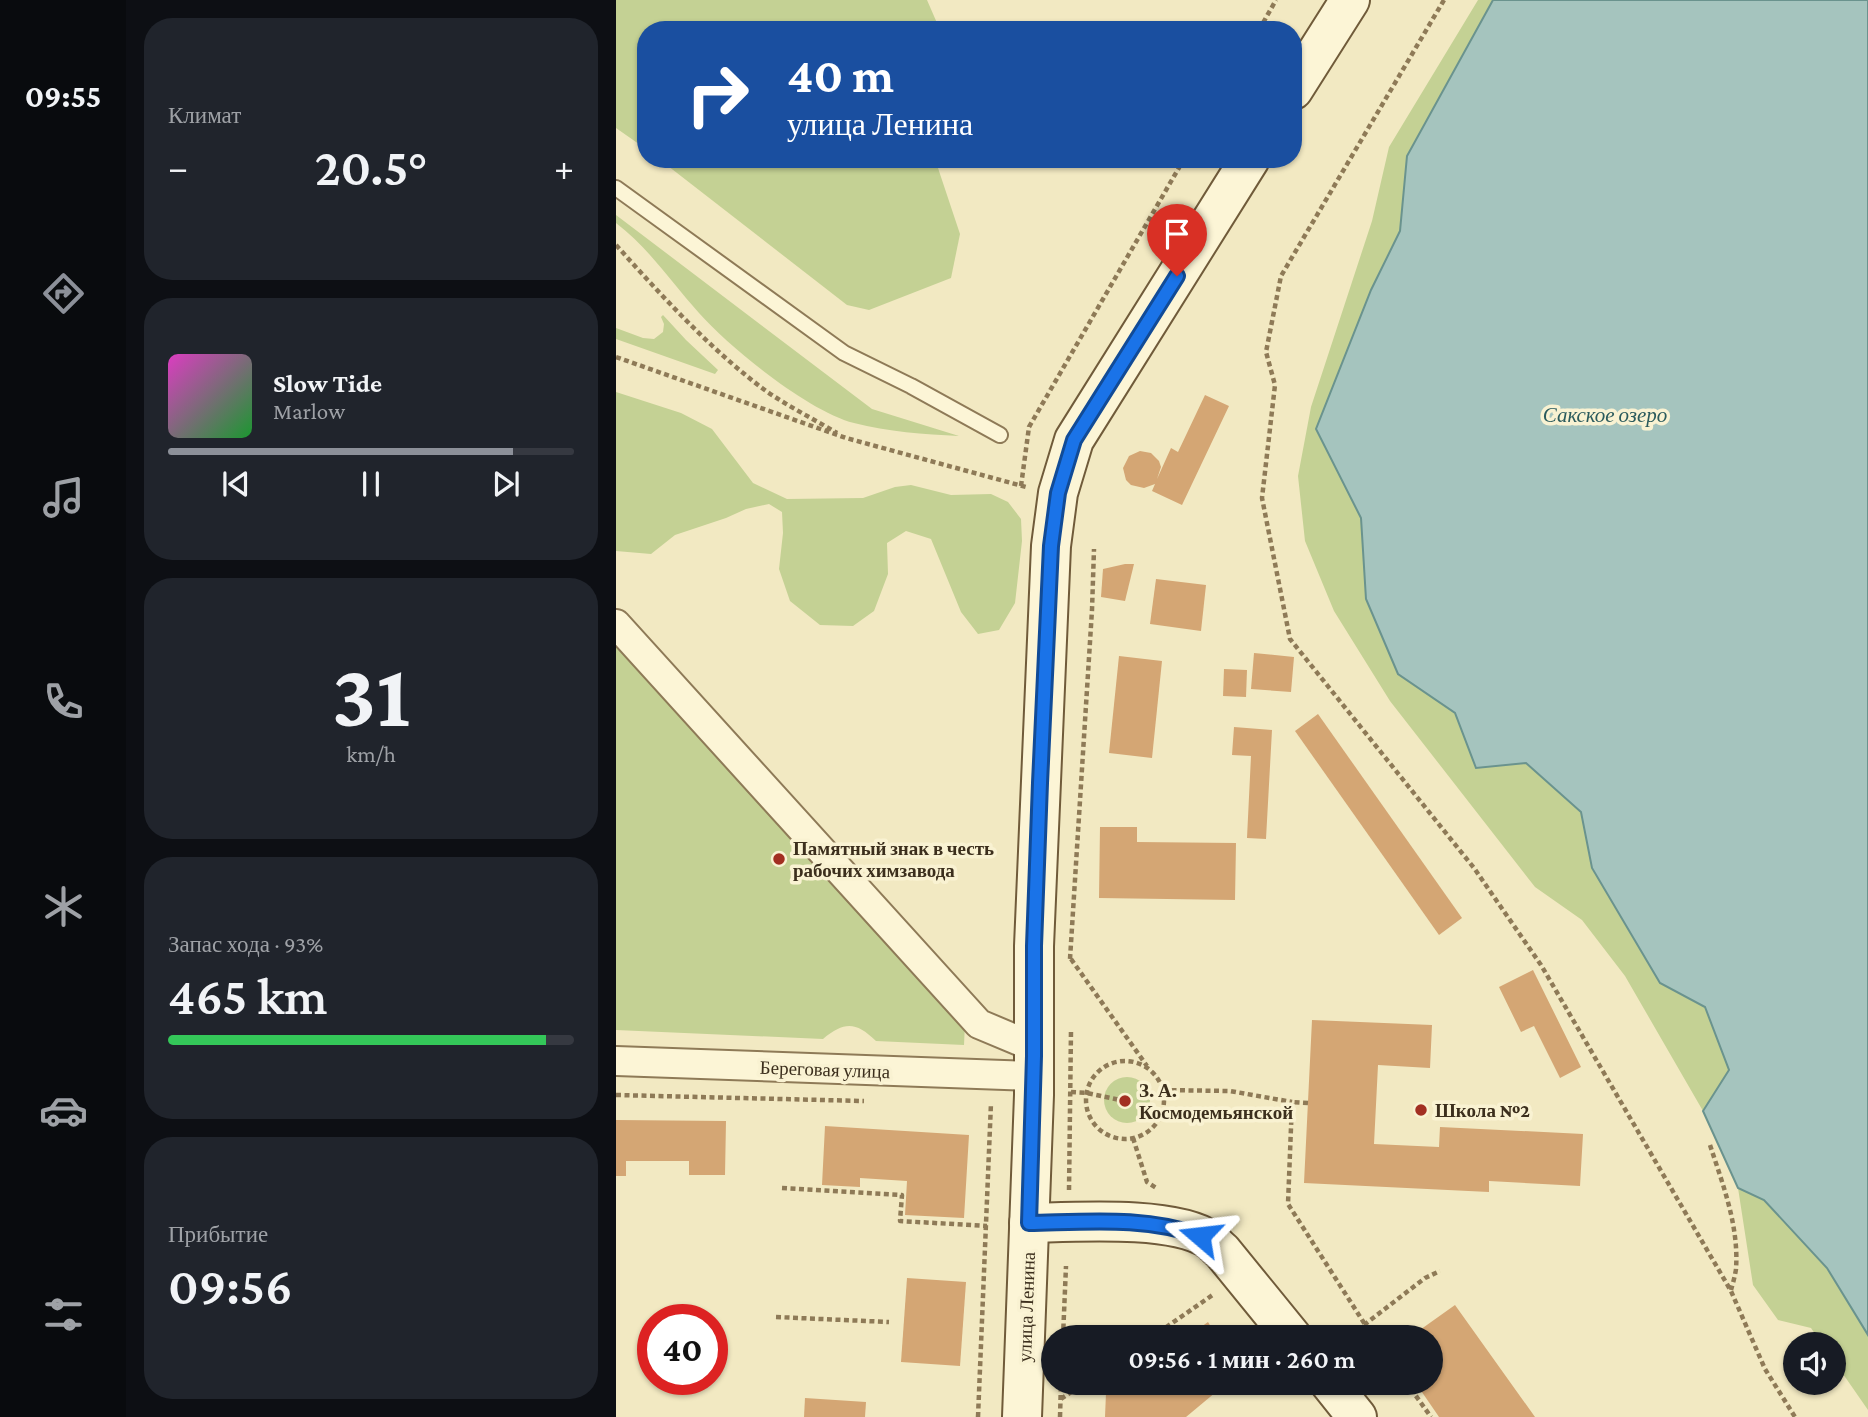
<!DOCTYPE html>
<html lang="ru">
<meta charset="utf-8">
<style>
:root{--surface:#171b24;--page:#20242c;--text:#f1f3f6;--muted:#9ea1a6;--line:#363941;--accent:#8c9099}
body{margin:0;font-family:"Crimson Pro",serif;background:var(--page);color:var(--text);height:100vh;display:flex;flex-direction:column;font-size:26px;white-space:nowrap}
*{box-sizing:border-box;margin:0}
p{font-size:23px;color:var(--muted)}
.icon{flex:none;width:38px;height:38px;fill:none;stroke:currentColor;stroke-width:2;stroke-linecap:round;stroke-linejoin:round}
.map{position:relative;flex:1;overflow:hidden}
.panel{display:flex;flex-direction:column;gap:18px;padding:18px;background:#0d0f14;width:490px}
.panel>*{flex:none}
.top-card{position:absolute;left:21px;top:21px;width:665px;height:147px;border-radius:28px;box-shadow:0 2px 5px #0004;background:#1a4fa0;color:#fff;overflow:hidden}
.controls{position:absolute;left:1167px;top:1332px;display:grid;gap:14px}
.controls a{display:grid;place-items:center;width:63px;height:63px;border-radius:50%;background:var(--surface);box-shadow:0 2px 5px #0004;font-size:35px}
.speed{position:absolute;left:21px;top:1304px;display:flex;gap:14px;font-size:35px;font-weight:700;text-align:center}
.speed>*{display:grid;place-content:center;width:91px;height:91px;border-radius:50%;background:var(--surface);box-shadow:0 2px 5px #0004;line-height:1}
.speed .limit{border:10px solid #d22;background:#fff;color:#111}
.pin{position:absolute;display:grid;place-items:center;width:60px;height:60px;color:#fff;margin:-72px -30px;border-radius:50% 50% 50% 0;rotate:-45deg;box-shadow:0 0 7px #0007}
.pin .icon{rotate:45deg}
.me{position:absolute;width:77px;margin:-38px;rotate:287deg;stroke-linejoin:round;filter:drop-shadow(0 0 5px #0008)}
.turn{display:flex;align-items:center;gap:24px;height:147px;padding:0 35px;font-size:32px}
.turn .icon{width:91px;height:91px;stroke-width:2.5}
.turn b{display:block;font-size:49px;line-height:60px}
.big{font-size:52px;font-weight:600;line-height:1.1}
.panel .card{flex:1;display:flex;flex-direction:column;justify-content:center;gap:10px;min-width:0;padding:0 24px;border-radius:28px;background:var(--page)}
.panel .dial{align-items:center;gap:0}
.dial b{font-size:91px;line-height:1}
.song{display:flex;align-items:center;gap:21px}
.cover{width:84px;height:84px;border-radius:10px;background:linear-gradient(135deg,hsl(310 70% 55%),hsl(130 70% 35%))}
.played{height:7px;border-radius:4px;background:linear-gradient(90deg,var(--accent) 85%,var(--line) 85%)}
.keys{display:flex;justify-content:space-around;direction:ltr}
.heat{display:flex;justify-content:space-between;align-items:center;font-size:38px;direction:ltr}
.charge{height:10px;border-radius:5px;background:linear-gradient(90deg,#34c759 93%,var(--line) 0)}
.trip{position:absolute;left:425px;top:1325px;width:402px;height:70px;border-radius:35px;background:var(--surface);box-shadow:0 2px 5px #0004;font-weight:600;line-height:70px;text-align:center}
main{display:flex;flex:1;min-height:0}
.menu{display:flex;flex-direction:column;width:126px;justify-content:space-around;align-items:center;background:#090b0e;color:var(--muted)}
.menu .icon{width:49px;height:49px}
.menu .selected{color:var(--accent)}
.menu b{font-size:32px;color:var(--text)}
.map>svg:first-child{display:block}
.green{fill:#c4d194}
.water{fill:#a5c4be;stroke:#6a938e;stroke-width:2}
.building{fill:#d4a674}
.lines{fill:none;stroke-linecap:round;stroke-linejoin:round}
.lane-casing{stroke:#8e7a57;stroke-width:18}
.street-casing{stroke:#8e7a57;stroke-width:32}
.secondary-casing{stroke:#705b3a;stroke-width:42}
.path{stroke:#8e7a57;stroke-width:4.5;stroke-dasharray:5 3.5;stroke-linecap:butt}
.lane{stroke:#fcf5d6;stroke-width:14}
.street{stroke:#fcf5d6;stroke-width:28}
.secondary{stroke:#fcf5d6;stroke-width:38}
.route-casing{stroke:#114b97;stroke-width:18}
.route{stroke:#1a73e8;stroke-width:12}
.poi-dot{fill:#a22f21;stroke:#f9f2d2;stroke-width:2.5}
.labels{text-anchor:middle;stroke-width:7;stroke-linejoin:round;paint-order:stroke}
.poi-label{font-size:19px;font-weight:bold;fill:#3c2f1d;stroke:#f9f2d2;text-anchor:start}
.street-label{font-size:19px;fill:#3c2f1d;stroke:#f9f2d2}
.water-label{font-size:21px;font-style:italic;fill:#2b5b5d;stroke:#f9f2d2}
</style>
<main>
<nav class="menu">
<b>09:55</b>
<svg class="icon selected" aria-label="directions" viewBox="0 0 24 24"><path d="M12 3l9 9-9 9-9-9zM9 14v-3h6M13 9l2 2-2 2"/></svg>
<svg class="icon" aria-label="music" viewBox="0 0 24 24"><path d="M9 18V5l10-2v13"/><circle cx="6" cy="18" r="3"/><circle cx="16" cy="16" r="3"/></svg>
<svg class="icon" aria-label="phone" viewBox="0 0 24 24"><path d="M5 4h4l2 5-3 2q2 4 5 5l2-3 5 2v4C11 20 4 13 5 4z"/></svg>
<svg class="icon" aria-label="climate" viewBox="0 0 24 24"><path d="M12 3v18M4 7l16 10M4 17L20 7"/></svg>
<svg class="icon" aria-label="car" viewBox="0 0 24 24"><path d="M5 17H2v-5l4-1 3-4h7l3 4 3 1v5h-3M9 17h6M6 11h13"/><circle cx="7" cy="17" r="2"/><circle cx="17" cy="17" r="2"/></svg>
<svg class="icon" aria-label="filters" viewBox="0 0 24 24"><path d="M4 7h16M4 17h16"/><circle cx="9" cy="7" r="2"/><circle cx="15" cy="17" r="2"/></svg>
</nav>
<section class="panel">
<div class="card"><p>Климат</p>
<div class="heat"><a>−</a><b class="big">20.5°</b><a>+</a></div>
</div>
<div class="card">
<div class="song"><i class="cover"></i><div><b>Slow Tide</b><p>Marlow</p></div></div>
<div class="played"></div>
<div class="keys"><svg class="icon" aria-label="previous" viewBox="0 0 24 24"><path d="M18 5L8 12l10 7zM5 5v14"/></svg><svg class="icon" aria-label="pause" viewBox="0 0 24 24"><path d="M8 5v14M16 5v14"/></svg><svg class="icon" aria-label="next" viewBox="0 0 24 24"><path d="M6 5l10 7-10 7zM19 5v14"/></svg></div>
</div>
<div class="card dial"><b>31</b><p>km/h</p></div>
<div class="card"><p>Запас хода · 93%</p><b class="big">465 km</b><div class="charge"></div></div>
<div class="card"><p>Прибытие</p><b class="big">09:56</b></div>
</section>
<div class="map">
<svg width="1252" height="1417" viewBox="0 0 1252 1417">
<rect width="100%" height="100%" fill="#f2e9c2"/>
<g class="green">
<path d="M 0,0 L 311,0 L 321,23 L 320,30 L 30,30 L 30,149 L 0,128 Z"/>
<path d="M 862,0 L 877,0 L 791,156 L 784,231 L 755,290 L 700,429 L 745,518 L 750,599 L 782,674 L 839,713 L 860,767 L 910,763 L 965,812 L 976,868 L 1044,983 L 1089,1007 L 1113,1070 L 1087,1111 L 1009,976 L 966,920 L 919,887 L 774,701 L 718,611 L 689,541 L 682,476 L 695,407 L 756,221 L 773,147 Z"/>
<path d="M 43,159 L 319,159 L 344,234 L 335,278 L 253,310 L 231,305 Z"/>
<path d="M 0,215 L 256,409 L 343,436 C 308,434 272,432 238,423 C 192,411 114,348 83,313 C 55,282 33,248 0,223 Z"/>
<path d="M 47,315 L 70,340 L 102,370 L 99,374 L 0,339 L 0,328 L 27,338 L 38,339 L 47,332 L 48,324 L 45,317 Z"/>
<path d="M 0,392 L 65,413 L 96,429 L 137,483 L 171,499 L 247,498 L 279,487 L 295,485 L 335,495 L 375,494 L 392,502 L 405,519 L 406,541 L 399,603 L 383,630 L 362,634 L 345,612 L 315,539 L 290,531 L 271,543 L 272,574 L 258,611 L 237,626 L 204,625 L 174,601 L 163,569 L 167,533 L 166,512 L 153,504 L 130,509 L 110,518 L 59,535 L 35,554 L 0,551 Z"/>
<path d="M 0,644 L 349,1023 L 348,1045 L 260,1041 C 240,1022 229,1021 207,1039 L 0,1030 Z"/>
<circle cx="511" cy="1100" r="23"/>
<path d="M 1122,1188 L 1148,1200 L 1211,1268 L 1252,1335 L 1252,1410 L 1218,1361 L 1218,1344 L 1206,1344 L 1195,1328 L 1162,1320 L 1137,1285 Z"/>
</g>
<path class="water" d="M 877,0 L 1252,0 L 1252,1335 L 1211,1268 L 1148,1200 L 1122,1188 L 1087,1111 L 1113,1070 L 1089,1007 L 1044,983 L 976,868 L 965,812 L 910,763 L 860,768 L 839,713 L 782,674 L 750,599 L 745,518 L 700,429 L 755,290 L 784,231 L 791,156 Z"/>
<g class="building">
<path d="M 589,395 L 613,406 L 566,505 L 536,491 L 539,484 L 528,488 L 515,485 L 510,480 L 507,468 L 513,456 L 524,451 L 535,453 L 543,461 L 545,467 L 541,479 L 555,448 L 562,452 Z"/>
<path d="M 509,564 L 518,564 L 509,601 L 485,597 L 487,569 Z"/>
<path d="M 540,579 L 590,585 L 585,631 L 534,624 Z"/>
<path d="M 638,653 L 678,657 L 675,692 L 635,689 Z"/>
<path d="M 503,656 L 546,661 L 536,758 L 493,753 Z"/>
<path d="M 608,669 L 631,670 L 630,697 L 607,696 Z"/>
<path d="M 702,714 L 846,918 L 823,935 L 679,731 Z"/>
<path d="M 618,727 L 656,730 L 650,839 L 631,838 L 635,756 L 616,755 Z"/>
<path d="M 484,827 L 521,827 L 521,842 L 620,843 L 619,900 L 483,898 Z"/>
<path d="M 917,970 L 965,1067 L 944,1078 L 918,1026 L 905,1032 L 883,987 Z"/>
<path d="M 696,1020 L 816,1025 L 814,1068 L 762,1065 L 758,1144 L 823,1147 L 824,1127 L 967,1134 L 964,1186 L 873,1181 L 873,1192 L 688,1183 Z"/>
<path d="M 0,1120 L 110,1121 L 109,1175 L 73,1175 L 73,1161 L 10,1161 L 10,1176 L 0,1176 Z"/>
<path d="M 209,1126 L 353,1135 L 348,1218 L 289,1215 L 291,1181 L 244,1178 L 244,1187 L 206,1185 Z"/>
<path d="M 291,1278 L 350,1282 L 344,1366 L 285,1362 Z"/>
<path d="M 839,1305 L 919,1417 L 823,1417 L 821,1414 L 799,1382 L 816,1382 L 816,1337 L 794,1337 Z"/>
<path d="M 592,1322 L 601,1337 L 571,1337 Z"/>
<path d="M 506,1382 L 612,1382 L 570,1417 L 489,1417 L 490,1393 Z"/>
<path d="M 189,1398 L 250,1402 L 249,1417 L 188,1417 Z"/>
</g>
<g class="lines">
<defs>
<path id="lane" d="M 0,188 L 228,353 L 295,386 L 384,435"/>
<g id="street">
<path d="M 0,624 L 363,1024 L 418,1047"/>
<path d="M 0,1061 L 418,1076"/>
</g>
<g id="secondary">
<path d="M 677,90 L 734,0"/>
<path d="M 413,1223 C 458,1222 558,1215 594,1240 C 598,1243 602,1248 606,1251 L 676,1337"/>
<path d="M 713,1382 L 741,1417"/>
<path d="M 406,1417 L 418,1095 L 418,946 L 435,546 L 442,493 L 458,440 L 634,159"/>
</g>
</defs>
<use href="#lane" class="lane-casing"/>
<use href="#street" class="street-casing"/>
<use href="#secondary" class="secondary-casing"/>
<g class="path">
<path d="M 828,0 L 665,276 L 650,352 L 659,385 L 646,498 L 674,639 L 858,868 L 925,965 L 1115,1291 L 1149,1369 L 1179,1417"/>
<path d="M 643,30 L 660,0"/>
<path d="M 0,245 C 46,296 91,346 146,388 C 169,405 196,418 221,433"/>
<path d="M 0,357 L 230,438 L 410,487"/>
<path d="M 405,486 L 413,427 L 568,159"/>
<path d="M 454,959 L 476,610 L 478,549"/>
<path d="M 455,959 L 531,1066"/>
<circle cx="509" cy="1100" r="39"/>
<path d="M 547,1090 L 614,1091 L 676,1102"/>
<path d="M 455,1092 L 471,1093 L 509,1101"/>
<path d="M 0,1095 L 248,1101"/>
<path d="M 692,1103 L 676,1102 L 672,1204 L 757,1337"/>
<path d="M 517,1138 L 531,1182 L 542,1189"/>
<path d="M 1094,1145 C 1107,1185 1123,1226 1120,1269 C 1119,1276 1117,1283 1115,1290"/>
<path d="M 166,1188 L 286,1195 L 284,1221 L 371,1226"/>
<path d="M 453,1190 L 455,1030"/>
<path d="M 160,1317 L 273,1322"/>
<path d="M 748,1325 L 809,1278 L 824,1271"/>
<path d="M 447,1337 L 450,1266"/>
<path d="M 536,1337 L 598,1294"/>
<path d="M 790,1382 L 815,1417"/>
<path d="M 445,1399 L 470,1382"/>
<path d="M 362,1417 L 375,1103"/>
<path d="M 444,1417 L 445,1382"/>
</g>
<use href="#lane" class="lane"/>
<use href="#street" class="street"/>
<use href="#secondary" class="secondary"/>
</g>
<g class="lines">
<defs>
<path id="route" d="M 561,276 L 458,440 L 442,493 L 435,546 L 424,783 L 418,946 L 418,1056 L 413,1223 C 470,1222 531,1216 584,1236"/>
</defs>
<use href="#route" class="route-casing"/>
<use href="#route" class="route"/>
</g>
<g class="poi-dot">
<circle cx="163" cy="859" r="7"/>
<circle cx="509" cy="1101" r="7"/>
<circle cx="805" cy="1110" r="7"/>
</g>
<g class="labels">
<g class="poi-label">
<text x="177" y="855">Памятный знак в честь<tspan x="177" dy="22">рабочих химзавода</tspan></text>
<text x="523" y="1097">З. А.<tspan x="523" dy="22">Космодемьянской</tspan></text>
<text x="819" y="1117">Школа №2</text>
</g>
<g class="street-label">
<text transform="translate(209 1069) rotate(2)" y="7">Береговая улица</text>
<text transform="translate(410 1307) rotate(-88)" y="7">улица Ленина</text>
</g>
<g class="water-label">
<text x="989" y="422">Сакское озеро</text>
</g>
</g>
</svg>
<div class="controls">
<a><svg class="icon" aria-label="sound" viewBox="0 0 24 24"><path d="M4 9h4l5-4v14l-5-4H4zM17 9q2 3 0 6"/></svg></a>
</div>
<div class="speed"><div class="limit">40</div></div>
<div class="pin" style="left:561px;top:276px;background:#d93025"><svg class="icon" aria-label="arrive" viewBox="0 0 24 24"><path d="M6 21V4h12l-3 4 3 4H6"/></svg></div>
<svg class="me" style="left:584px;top:1236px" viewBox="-20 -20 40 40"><path d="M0-17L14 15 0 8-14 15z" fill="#1a73e8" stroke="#fff" stroke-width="4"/></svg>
<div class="trip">09:56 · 1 мин · 260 m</div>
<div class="top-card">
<div class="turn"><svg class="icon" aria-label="right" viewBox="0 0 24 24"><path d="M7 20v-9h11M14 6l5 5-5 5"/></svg><div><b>40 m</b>улица Ленина</div></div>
</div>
</div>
</main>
